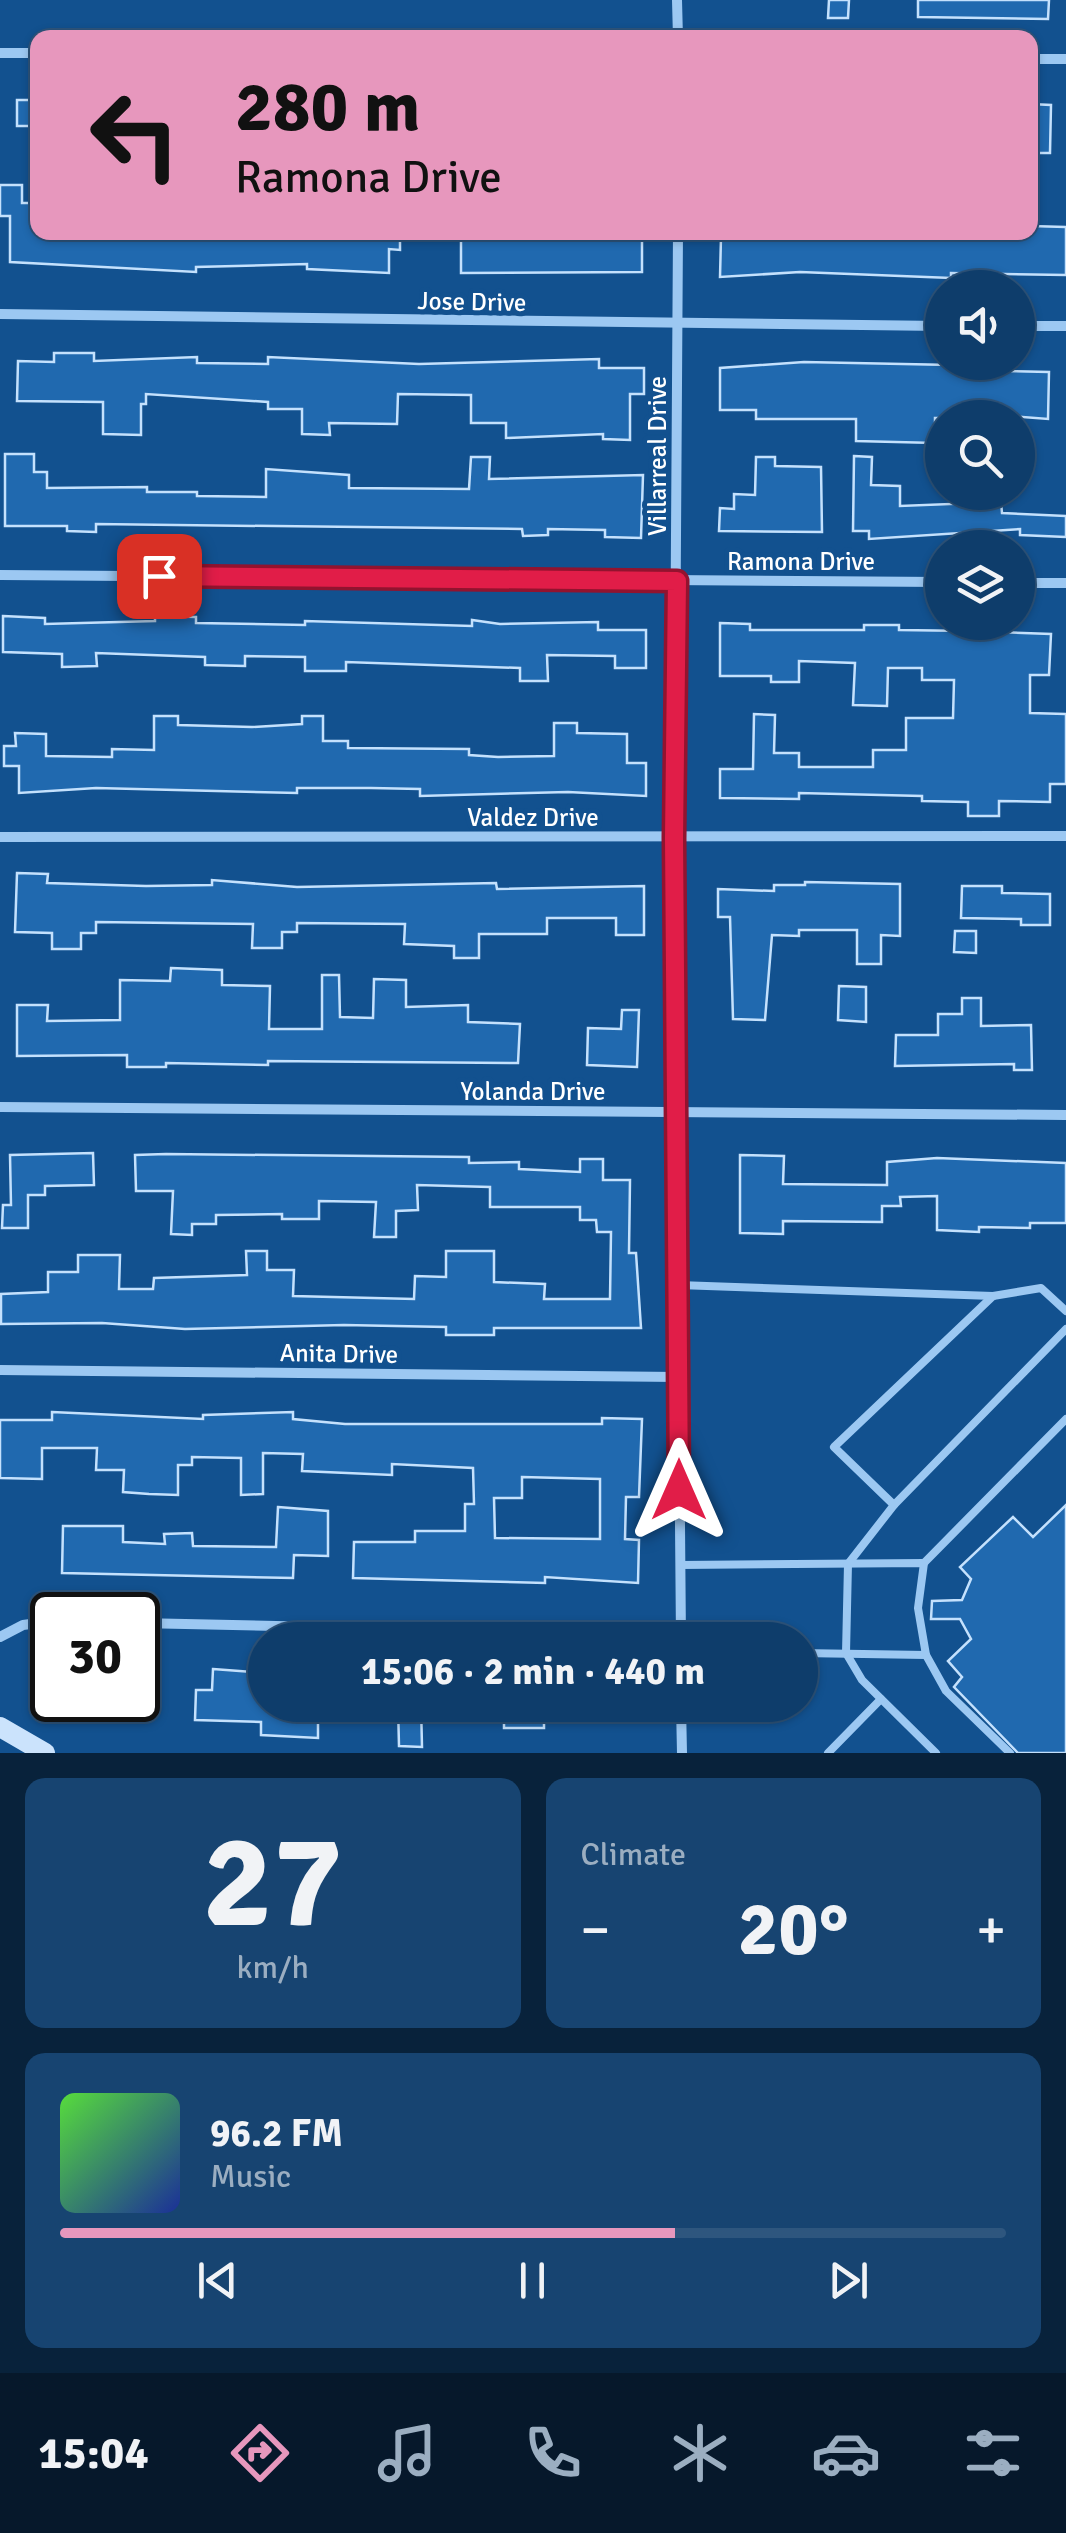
<!DOCTYPE html>
<meta charset="utf-8">
<style>
:root{--surface:#0e3d6b;--page:#174471;--text:#f1f3f6;--muted:#9baec1;--line:#2e567e;--accent:#e797bd}
body{margin:0;font-family:Signika,sans-serif;background:var(--page);color:var(--text);height:100vh;display:flex;flex-direction:column;font-size:38px;white-space:nowrap}
*{box-sizing:border-box;margin:0}
p{font-size:32px;color:var(--muted)}
.icon{flex:none;width:55px;height:55px;fill:none;stroke:currentColor;stroke-width:2;stroke-linecap:round;stroke-linejoin:round}
.map{position:relative;height:1753px;overflow:hidden}
.side{display:flex;flex-direction:column;gap:25px;padding:25px;background:#08223b;flex:1}
.side>*{flex:none}
.hud{position:absolute;left:30px;top:30px;width:1008px;height:210px;border-radius:20px;box-shadow:0 2px 8px #0004,0 0 0 2px var(--line);background:#e797bd;color:#111;overflow:hidden}
.tools{position:absolute;left:925px;top:270px;display:grid;gap:20px}
.tools a{display:grid;place-items:center;width:110px;height:110px;border-radius:50%;background:var(--surface);box-shadow:0 2px 8px #0004,0 0 0 2px var(--line);font-size:50px}
.speed{position:absolute;left:30px;top:1592px;display:flex;gap:20px;font-size:50px;font-weight:700;text-align:center}
.speed>*{display:grid;place-content:center;width:130px;height:130px;border-radius:50%;background:var(--surface);box-shadow:0 2px 8px #0004,0 0 0 2px var(--line);line-height:1}
.speed .limit{border:5px solid #111;border-radius:15px;background:#fff;color:#111}
.pin{position:absolute;display:grid;place-items:center;width:85px;height:85px;color:#fff;margin:-42px;border-radius:20px;box-shadow:0 5px 15px #0006}
.me{position:absolute;width:110px;margin:-55px;rotate:0deg;stroke-linejoin:round;filter:drop-shadow(0 0 8px #0008)}
.turn{display:flex;align-items:center;gap:35px;height:210px;padding:0 40px;font-size:45px}
.turn .icon{width:130px;height:130px;stroke-width:2.5}
.turn b{display:block;font-size:70px;line-height:85px}
.big{font-size:75px;font-weight:800;line-height:1.1}
.side .card{flex:1;display:flex;flex-direction:column;justify-content:center;gap:15px;min-width:0;padding:0 35px;border-radius:20px;background:var(--page)}
.side .dial{align-items:center;gap:0}
.dial b{font-size:130px;line-height:1}
.song{display:flex;align-items:center;gap:30px}
.cover{width:120px;height:120px;border-radius:15px;background:linear-gradient(135deg,hsl(110 70% 55%),hsl(230 70% 35%))}
.played{height:10px;border-radius:5px;background:linear-gradient(90deg,var(--accent) 65%,var(--line) 65%)}
.keys{display:flex;justify-content:space-around;direction:ltr}
.heat{display:flex;justify-content:space-between;align-items:center;font-size:55px;direction:ltr}
.side .tiles{flex:1;display:grid;gap:25px;grid-template-columns:1fr 1fr}
.card:last-child{grid-column:span 2}
.trip{position:absolute;left:248px;top:1622px;width:570px;height:100px;border-radius:50px;background:var(--surface);box-shadow:0 2px 8px #0004,0 0 0 2px var(--line);font-weight:800;line-height:100px;text-align:center}
.tabs{display:flex;height:160px;justify-content:space-around;align-items:center;background:#06182b;color:var(--muted)}
.tabs .icon{width:70px;height:70px}
.tabs .selected{color:var(--accent)}
.tabs b{font-size:45px;color:var(--text)}
.map>svg:first-child{display:block}
.building{fill:#2069af;stroke:#c4e1fd;stroke-width:2.5;fill-rule:evenodd}
.lines{fill:none;stroke-linecap:round;stroke-linejoin:round}
.lane{stroke:#9cc8f2;stroke-width:8}
.street{stroke:#9cc8f2;stroke-width:10}
.secondary{stroke:#cbe3fc;stroke-width:20}
.route-casing{stroke:#92132f;stroke-width:25}
.route{stroke:#e11d48;stroke-width:18}
.labels{text-anchor:middle;stroke-width:10;stroke-linejoin:round;paint-order:stroke}
.street-label{font-size:25px;fill:#fff;stroke:#12518f}
</style>
<div class="map">
<svg width="1066" height="1753" viewBox="0 0 1066 1753">
<rect width="100%" height="100%" fill="#12518f"/>
<g class="building">
<path d="M 829,0 L 849,0 L 848,18 L 828,18 Z"/>
<path d="M 918,0 L 1049,0 L 1048,19 L 918,17 Z"/>
<rect x="17" y="100" width="21" height="26"/>
<path d="M 1030,104 L 1051,105 L 1050,153 L 1030,153 Z"/>
<path d="M 0,185 L 22,185 L 22,203 L 38,203 L 38,232 L 400,232 L 400,250 L 389,249 L 389,273 L 307,269 L 307,264 L 196,267 L 196,272 L 10,262 L 10,216 L 0,216 Z"/>
<path d="M 1030,226 L 1066,227 L 1066,275 L 951,273 L 951,278 L 926,277 L 800,272 L 720,277 L 721,237 L 755,238 L 755,232 L 1016,236 L 1030,232 Z"/>
<path d="M 461,232 L 642,232 L 642,272 L 461,273 Z"/>
<path d="M 54,353 L 94,353 L 94,361 L 197,357 L 197,363 L 268,364 L 268,357 L 419,364 L 599,359 L 599,368 L 644,368 L 644,394 L 630,394 L 630,440 L 603,439 L 603,434 L 506,438 L 506,423 L 471,423 L 471,395 L 398,394 L 397,424 L 329,423 L 330,435 L 302,434 L 302,409 L 268,409 L 268,402 L 146,394 L 146,404 L 141,404 L 141,435 L 103,434 L 103,402 L 17,401 L 18,361 L 54,362 Z"/>
<path d="M 804,362 L 1001,366 L 1001,371 L 1049,372 L 1048,419 L 971,413 L 971,418 L 935,418 L 935,443 L 856,441 L 856,419 L 756,419 L 756,410 L 720,410 L 720,368 Z"/>
<path d="M 5,454 L 34,454 L 34,472 L 47,472 L 47,488 L 147,487 L 147,492 L 197,492 L 197,496 L 266,497 L 266,469 L 349,475 L 349,488 L 469,489 L 471,457 L 490,457 L 489,479 L 643,475 L 641,538 L 605,537 L 605,530 L 548,529 L 548,535 L 523,536 L 522,529 L 96,524 L 96,532 L 67,531 L 67,526 L 5,526 Z"/>
<path d="M 854,456 L 872,457 L 871,485 L 900,486 L 900,506 L 1001,502 L 1002,513 L 1066,516 L 1066,537 L 1020,535 L 1020,529 L 869,539 L 869,531 L 853,531 Z"/>
<path d="M 756,457 L 775,457 L 775,466 L 821,467 L 822,532 L 719,531 L 720,508 L 734,509 L 734,494 L 755,495 Z"/>
<path d="M 3,616 L 45,618 L 45,624 L 155,621 L 155,616 L 196,617 L 196,623 L 305,625 L 305,621 L 472,626 L 472,620 L 500,624 L 598,622 L 598,630 L 646,630 L 646,668 L 615,668 L 615,656 L 547,655 L 548,681 L 520,681 L 520,668 L 346,662 L 346,671 L 305,671 L 305,657 L 245,656 L 245,666 L 205,665 L 205,657 L 96,653 L 97,666 L 62,667 L 62,654 L 3,652 Z"/>
<path d="M 720,623 L 750,624 L 750,630 L 864,630 L 864,625 L 899,625 L 899,630 L 970,631 L 970,626 L 1000,626 L 1000,632 L 1051,634 L 1049,675 L 1030,675 L 1030,713 L 1066,714 L 1066,784 L 1050,784 L 1050,802 L 999,801 L 999,816 L 968,816 L 968,802 L 922,801 L 922,796 L 799,793 L 799,799 L 720,798 L 720,769 L 753,769 L 754,714 L 775,715 L 774,753 L 799,753 L 799,767 L 873,767 L 873,750 L 906,750 L 906,718 L 953,718 L 954,680 L 922,680 L 922,668 L 888,668 L 887,706 L 853,705 L 855,663 L 799,661 L 799,682 L 771,682 L 771,676 L 720,676 Z"/>
<path d="M 154,716 L 178,716 L 178,725 L 252,727 L 302,724 L 302,716 L 323,716 L 323,741 L 348,741 L 348,748 L 469,749 L 469,755 L 498,757 L 554,756 L 554,723 L 577,723 L 577,733 L 627,734 L 627,763 L 646,763 L 646,796 L 568,792 L 420,796 L 420,789 L 371,788 L 297,788 L 297,793 L 96,788 L 19,793 L 19,766 L 4,766 L 4,746 L 16,746 L 15,733 L 46,734 L 46,756 L 112,757 L 112,749 L 154,750 Z"/>
<path d="M 17,873 L 48,874 L 47,883 L 146,886 L 212,885 L 212,880 L 297,887 L 496,883 L 497,889 L 644,886 L 644,935 L 616,935 L 616,918 L 547,918 L 547,934 L 479,934 L 479,958 L 454,958 L 454,946 L 404,944 L 405,924 L 297,923 L 297,932 L 282,932 L 282,948 L 252,948 L 253,924 L 96,922 L 96,933 L 81,933 L 81,949 L 52,949 L 52,933 L 15,932 Z"/>
<path d="M 805,882 L 900,884 L 900,936 L 881,935 L 881,964 L 857,964 L 857,930 L 799,930 L 799,936 L 772,935 L 765,1020 L 733,1019 L 730,917 L 718,917 L 718,889 L 774,891 L 774,885 L 805,885 Z"/>
<path d="M 962,886 L 1002,886 L 1002,893 L 1050,894 L 1050,925 L 1021,925 L 1021,919 L 961,918 Z"/>
<path d="M 955,931 L 976,931 L 976,953 L 954,952 Z"/>
<path d="M 171,968 L 222,970 L 222,985 L 270,986 L 269,1029 L 322,1029 L 322,975 L 339,975 L 340,1017 L 373,1018 L 374,979 L 406,980 L 406,1007 L 468,1005 L 468,1022 L 520,1024 L 518,1063 L 268,1061 L 268,1065 L 166,1063 L 166,1067 L 127,1067 L 127,1055 L 17,1056 L 17,1005 L 48,1005 L 47,1021 L 120,1020 L 120,980 L 170,981 Z"/>
<path d="M 839,986 L 866,987 L 866,1022 L 838,1020 Z"/>
<path d="M 962,998 L 981,998 L 981,1026 L 1031,1025 L 1032,1070 L 1014,1070 L 1014,1064 L 895,1066 L 896,1035 L 938,1035 L 938,1014 L 962,1014 Z"/>
<path d="M 622,1010 L 639,1010 L 637,1067 L 587,1065 L 588,1028 L 621,1029 Z"/>
<path d="M 93,1153 L 94,1185 L 45,1186 L 45,1195 L 28,1195 L 28,1228 L 2,1228 L 3,1205 L 11,1205 L 10,1155 Z"/>
<path d="M 166,1154 L 469,1157 L 469,1163 L 519,1162 L 519,1169 L 580,1172 L 580,1159 L 603,1159 L 603,1180 L 630,1180 L 629,1253 L 636,1253 L 641,1328 L 494,1328 L 494,1335 L 446,1335 L 446,1327 L 344,1325 L 185,1329 L 102,1323 L 1,1324 L 1,1294 L 48,1292 L 48,1272 L 78,1272 L 78,1255 L 120,1255 L 119,1289 L 153,1289 L 154,1278 L 247,1275 L 246,1251 L 267,1251 L 267,1270 L 294,1270 L 293,1296 L 414,1299 L 415,1276 L 446,1277 L 446,1251 L 494,1251 L 494,1282 L 545,1284 L 544,1299 L 610,1299 L 611,1232 L 597,1232 L 596,1220 L 580,1220 L 580,1207 L 490,1207 L 490,1187 L 417,1185 L 418,1210 L 396,1211 L 396,1237 L 374,1237 L 376,1202 L 319,1201 L 319,1219 L 282,1219 L 282,1214 L 216,1215 L 216,1224 L 192,1224 L 192,1235 L 171,1234 L 173,1191 L 136,1191 L 135,1155 Z"/>
<path d="M 740,1155 L 784,1156 L 783,1184 L 887,1185 L 887,1162 L 937,1158 L 1066,1163 L 1066,1223 L 1030,1223 L 1030,1228 L 979,1227 L 979,1232 L 937,1230 L 937,1196 L 900,1197 L 901,1206 L 882,1206 L 882,1222 L 783,1221 L 783,1234 L 740,1233 Z"/>
<path d="M 52,1412 L 203,1419 L 203,1415 L 293,1412 L 293,1419 L 345,1424 L 602,1424 L 602,1418 L 642,1419 L 639,1497 L 626,1497 L 625,1539 L 639,1540 L 638,1583 L 545,1577 L 545,1583 L 353,1578 L 354,1542 L 415,1542 L 415,1531 L 465,1531 L 465,1504 L 474,1504 L 473,1468 L 392,1464 L 392,1475 L 302,1471 L 303,1454 L 263,1453 L 263,1494 L 241,1495 L 241,1458 L 192,1457 L 192,1465 L 178,1465 L 178,1495 L 149,1494 L 123,1492 L 124,1470 L 96,1470 L 97,1448 L 42,1448 L 42,1479 L 0,1478 L 0,1420 L 52,1420 ZM 522,1477 L 600,1479 L 600,1539 L 495,1538 L 494,1498 L 522,1498 Z"/>
<path d="M 1066,1505 L 1066,1753 L 1018,1753 L 954,1687 L 962,1677 L 948,1661 L 971,1639 L 960,1619 L 931,1619 L 932,1601 L 962,1600 L 971,1579 L 960,1567 L 1013,1517 L 1033,1537 Z"/>
<path d="M 278,1507 L 328,1511 L 328,1556 L 294,1555 L 293,1578 L 62,1573 L 63,1526 L 123,1526 L 123,1542 L 165,1544 L 164,1534 L 192,1533 L 193,1546 L 276,1547 Z"/>
<path d="M 213,1669 L 265,1673 L 265,1705 L 289,1705 L 289,1715 L 318,1715 L 318,1738 L 261,1735 L 261,1722 L 195,1720 L 196,1690 L 212,1690 Z"/>
<rect x="90" y="1700" width="48" height="20"/>
<path d="M 398,1705 L 421,1705 L 422,1747 L 399,1746 Z"/>
<rect x="504" y="1705" width="40" height="23"/>
</g>
<g class="lines">
<g class="lane">
<path d="M 678,1285 L 993,1296"/>
<path d="M 894,1505 L 1066,1329"/>
<path d="M 924,1563 L 1066,1419"/>
<path d="M 680,1565 L 924,1563 L 918,1608 L 926,1655 L 800,1653"/>
<path d="M 926,1655 L 946,1691 L 1010,1753"/>
<path d="M 828,1753 L 881,1699"/>
<path d="M 936,1753 L 862,1680 L 846,1653 L 848,1564 L 894,1505 L 834,1447 L 993,1296 L 1041,1288 L 1066,1311"/>
</g>
<g class="street">
<path d="M 677,0 L 678,38"/>
<path d="M 0,53 L 38,53"/>
<path d="M 1030,59 L 1066,59"/>
<path d="M 678,232 L 674,838 L 681,1640"/>
<path d="M 0,314 L 942,326"/>
<path d="M 1018,326 L 1066,326"/>
<path d="M 0,575 L 942,582"/>
<path d="M 1018,583 L 1066,583"/>
<path d="M 0,837 L 1066,836"/>
<path d="M 0,1107 L 1066,1115"/>
<path d="M 0,1370 L 678,1377"/>
<path d="M 138,1623 L 681,1635"/>
<path d="M 0,1637 L 23,1625 L 52,1621"/>
<path d="M 681,1705 L 682,1753"/>
</g>
<path class="secondary" d="M 0,1727 L 45,1753"/>
</g>
<g class="lines">
<defs>
<path id="route" d="M 159,576 L 677,581 L 674,838 L 679,1490"/>
</defs>
<use href="#route" class="route-casing"/>
<use href="#route" class="route"/>
</g>
<g class="labels">
<g class="street-label">
<text transform="translate(472 301) rotate(1)" y="9">Jose Drive</text>
<text transform="translate(657 456) rotate(-90)" y="9">Villarreal Drive</text>
<text x="801" y="570">Ramona Drive</text>
<text x="533" y="826">Valdez Drive</text>
<text x="533" y="1100">Yolanda Drive</text>
<text transform="translate(339 1353) rotate(1)" y="9">Anita Drive</text>
</g>
</g>
</svg>
<div class="tools">
<a><svg class="icon" aria-label="sound" viewBox="0 0 24 24"><path d="M4 9h4l5-4v14l-5-4H4zM17 9q2 3 0 6"/></svg></a>
<a><svg class="icon" aria-label="search" viewBox="0 0 24 24"><circle cx="10" cy="10" r="6"/><path d="M15 15l6 6"/></svg></a>
<a><svg class="icon" aria-label="layers" viewBox="0 0 24 24"><path d="M12 4l9 5-9 5-9-5zM3 14l9 5 9-5"/></svg></a>
</div>
<div class="speed"><div class="limit">30</div></div>
<div class="pin" style="left:159px;top:576px;background:#d93025"><svg class="icon" aria-label="arrive" viewBox="0 0 24 24"><path d="M6 21V4h12l-3 4 3 4H6"/></svg></div>
<svg class="me" style="left:679px;top:1490px" viewBox="-20 -20 40 40"><path d="M0-17L14 15 0 8-14 15z" fill="#e11d48" stroke="#fff" stroke-width="4"/></svg>
<div class="trip">15:06 · 2 min · 440 m</div>
<div class="hud">
<div class="turn"><svg class="icon" aria-label="left" viewBox="0 0 24 24"><path d="M17 20v-9H6M10 6l-5 5 5 5"/></svg><div><b>280 m</b>Ramona Drive</div></div>
</div>
</div>
<section class="side">
<div class="tiles">
<div class="card dial"><b>27</b><p>km/h</p></div>
<div class="card"><p>Climate</p>
<div class="heat"><a>−</a><b class="big">20°</b><a>+</a></div>
</div>
<div class="card">
<div class="song"><i class="cover"></i><div><b>96.2 FM</b><p>Music</p></div></div>
<div class="played"></div>
<div class="keys"><svg class="icon" aria-label="previous" viewBox="0 0 24 24"><path d="M18 5L8 12l10 7zM5 5v14"/></svg><svg class="icon" aria-label="pause" viewBox="0 0 24 24"><path d="M8 5v14M16 5v14"/></svg><svg class="icon" aria-label="next" viewBox="0 0 24 24"><path d="M6 5l10 7-10 7zM19 5v14"/></svg></div>
</div>
</div>
</section>
<nav class="tabs">
<b>15:04</b>
<svg class="icon selected" aria-label="directions" viewBox="0 0 24 24"><path d="M12 3l9 9-9 9-9-9zM9 14v-3h6M13 9l2 2-2 2"/></svg>
<svg class="icon" aria-label="music" viewBox="0 0 24 24"><path d="M9 18V5l10-2v13"/><circle cx="6" cy="18" r="3"/><circle cx="16" cy="16" r="3"/></svg>
<svg class="icon" aria-label="phone" viewBox="0 0 24 24"><path d="M5 4h4l2 5-3 2q2 4 5 5l2-3 5 2v4C11 20 4 13 5 4z"/></svg>
<svg class="icon" aria-label="climate" viewBox="0 0 24 24"><path d="M12 3v18M4 7l16 10M4 17L20 7"/></svg>
<svg class="icon" aria-label="car" viewBox="0 0 24 24"><path d="M5 17H2v-5l4-1 3-4h7l3 4 3 1v5h-3M9 17h6M6 11h13"/><circle cx="7" cy="17" r="2"/><circle cx="17" cy="17" r="2"/></svg>
<svg class="icon" aria-label="filters" viewBox="0 0 24 24"><path d="M4 7h16M4 17h16"/><circle cx="9" cy="7" r="2"/><circle cx="15" cy="17" r="2"/></svg>
</nav>
